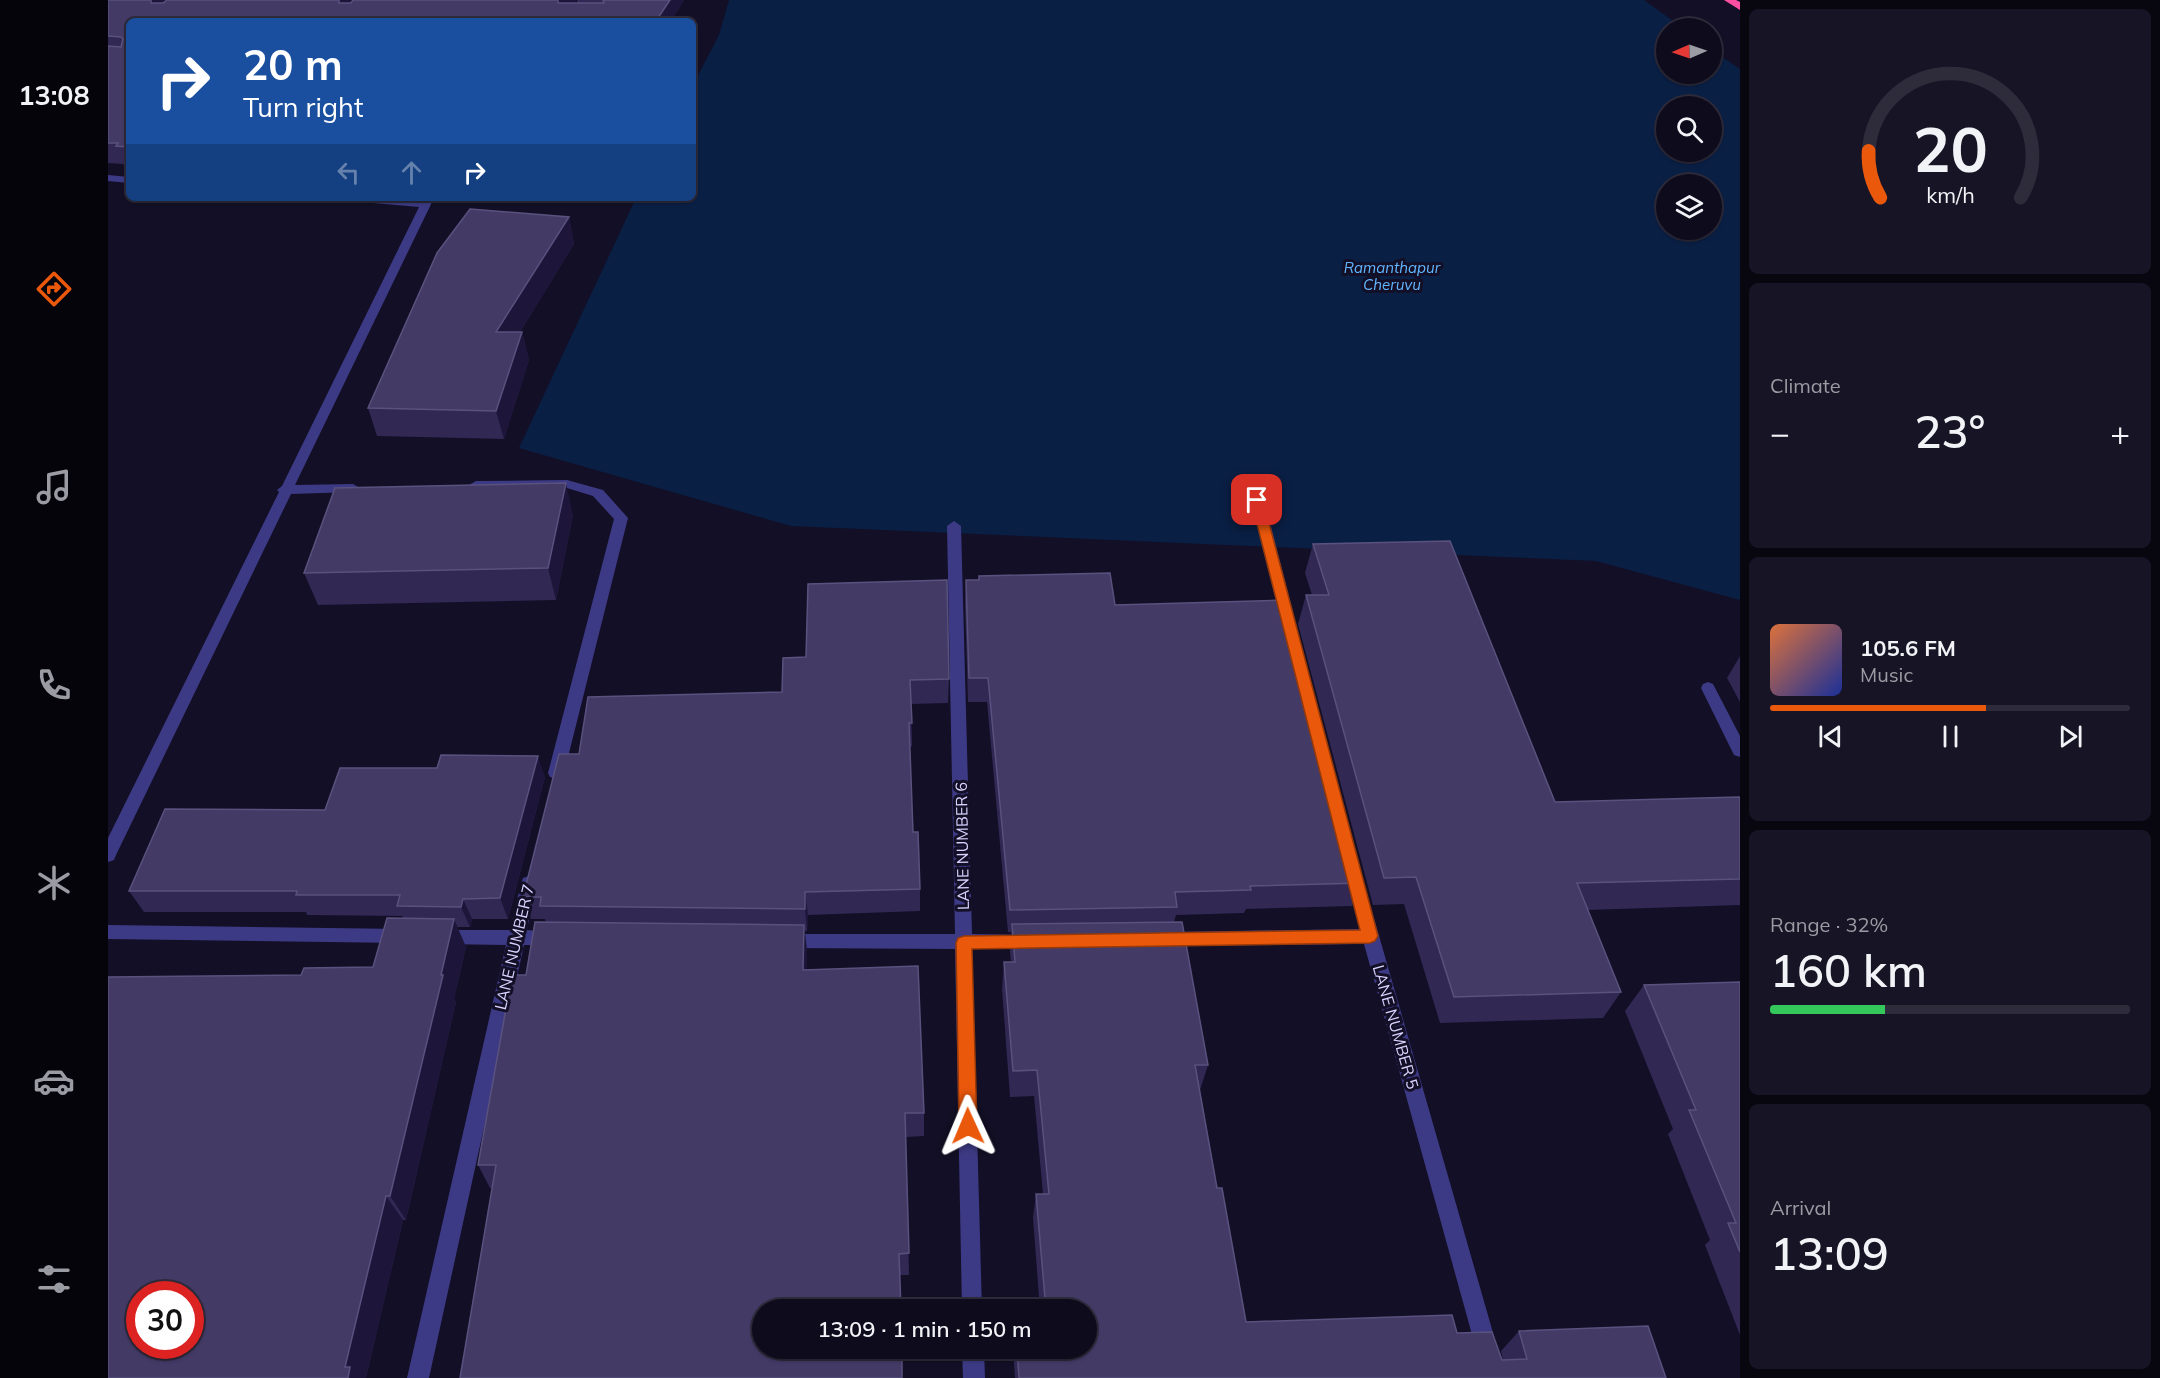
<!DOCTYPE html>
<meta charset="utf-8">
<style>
:root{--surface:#0e0b1c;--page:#171425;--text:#f1f3f6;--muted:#9b9ba3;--line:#2e2b3b;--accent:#ea580c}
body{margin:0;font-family:Mulish,sans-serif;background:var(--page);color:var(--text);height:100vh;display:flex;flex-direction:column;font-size:22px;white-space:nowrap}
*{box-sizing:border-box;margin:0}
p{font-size:20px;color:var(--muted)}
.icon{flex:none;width:33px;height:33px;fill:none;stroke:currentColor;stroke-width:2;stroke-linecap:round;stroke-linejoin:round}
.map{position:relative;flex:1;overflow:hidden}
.drawer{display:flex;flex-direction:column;gap:9px;padding:9px;background:#08060f;width:420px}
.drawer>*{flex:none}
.hud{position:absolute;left:18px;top:18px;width:570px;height:183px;border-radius:9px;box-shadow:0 2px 4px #0004,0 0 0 2px var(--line);background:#1a4fa0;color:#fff;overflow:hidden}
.needle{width:39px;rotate:268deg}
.buttons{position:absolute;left:1548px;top:18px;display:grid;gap:12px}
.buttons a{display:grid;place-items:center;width:66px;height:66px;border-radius:50%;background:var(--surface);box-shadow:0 2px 4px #0004,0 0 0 2px var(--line);font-size:30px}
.speed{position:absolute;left:18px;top:1281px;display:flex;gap:12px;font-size:30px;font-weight:700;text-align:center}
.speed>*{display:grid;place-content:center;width:78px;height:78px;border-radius:50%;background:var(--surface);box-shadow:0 2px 4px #0004,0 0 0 2px var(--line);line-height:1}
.speed .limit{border:9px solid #d22;background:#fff;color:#111}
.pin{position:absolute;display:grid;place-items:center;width:51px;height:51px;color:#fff;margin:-26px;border-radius:12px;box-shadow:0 3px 9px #0006}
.me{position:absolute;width:66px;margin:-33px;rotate:359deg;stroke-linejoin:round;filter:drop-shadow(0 0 4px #0008)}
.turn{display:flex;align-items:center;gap:21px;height:126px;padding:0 18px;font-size:27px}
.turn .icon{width:78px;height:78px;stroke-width:2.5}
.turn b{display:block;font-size:42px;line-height:51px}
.lanes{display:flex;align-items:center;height:57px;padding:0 18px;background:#0003;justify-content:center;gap:30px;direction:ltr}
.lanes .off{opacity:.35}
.big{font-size:45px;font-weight:600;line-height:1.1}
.drawer .widget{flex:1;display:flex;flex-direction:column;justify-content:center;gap:9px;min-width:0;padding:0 21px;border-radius:9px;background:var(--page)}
.drawer .dial{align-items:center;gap:0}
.dial svg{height:156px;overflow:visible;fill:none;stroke:var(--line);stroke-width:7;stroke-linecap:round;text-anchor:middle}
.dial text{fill:var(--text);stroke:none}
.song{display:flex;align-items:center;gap:18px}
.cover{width:72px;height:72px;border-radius:9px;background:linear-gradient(135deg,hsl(20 70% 55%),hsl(230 70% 35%))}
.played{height:6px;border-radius:3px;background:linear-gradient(90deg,var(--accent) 60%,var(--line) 60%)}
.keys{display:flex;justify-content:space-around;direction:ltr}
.heat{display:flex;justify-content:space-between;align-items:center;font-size:33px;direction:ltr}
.charge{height:9px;border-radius:4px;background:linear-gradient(90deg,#34c759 32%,var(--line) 0)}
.trip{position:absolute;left:644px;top:1299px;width:345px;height:60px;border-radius:30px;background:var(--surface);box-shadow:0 2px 4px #0004,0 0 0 2px var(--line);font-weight:600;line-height:60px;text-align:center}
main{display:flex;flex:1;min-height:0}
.menu{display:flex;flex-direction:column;width:108px;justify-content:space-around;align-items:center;background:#06040b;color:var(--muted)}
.menu .icon{width:42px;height:42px}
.menu .on{color:var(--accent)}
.menu b{font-size:27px;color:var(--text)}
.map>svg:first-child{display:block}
.water{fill:#0a1f44;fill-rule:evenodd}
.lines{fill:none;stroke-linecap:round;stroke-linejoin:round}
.minor{fill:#3d3a85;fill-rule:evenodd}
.highway{fill:#ff4fa3;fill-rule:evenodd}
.wall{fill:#312854}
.shaded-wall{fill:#1d163a}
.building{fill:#433a66;stroke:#5a527e;stroke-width:1.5;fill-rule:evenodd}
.route{fill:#ea580c;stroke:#983908;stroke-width:1.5}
.labels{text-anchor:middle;stroke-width:6;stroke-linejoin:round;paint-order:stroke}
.far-water-label{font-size:15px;font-style:italic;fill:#62b6ff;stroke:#130f26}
.street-label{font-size:16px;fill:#d9d4ff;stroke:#130f26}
</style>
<main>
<nav class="menu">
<b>13:08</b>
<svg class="icon on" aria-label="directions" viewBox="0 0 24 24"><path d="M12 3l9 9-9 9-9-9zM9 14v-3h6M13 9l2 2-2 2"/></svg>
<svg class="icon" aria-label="music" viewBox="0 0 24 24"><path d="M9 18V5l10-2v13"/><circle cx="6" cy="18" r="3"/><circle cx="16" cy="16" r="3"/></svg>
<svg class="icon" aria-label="phone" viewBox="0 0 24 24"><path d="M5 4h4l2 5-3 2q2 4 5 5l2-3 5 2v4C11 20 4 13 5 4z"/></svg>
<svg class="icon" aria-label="climate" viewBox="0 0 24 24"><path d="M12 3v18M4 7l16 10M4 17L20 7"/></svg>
<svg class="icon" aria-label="car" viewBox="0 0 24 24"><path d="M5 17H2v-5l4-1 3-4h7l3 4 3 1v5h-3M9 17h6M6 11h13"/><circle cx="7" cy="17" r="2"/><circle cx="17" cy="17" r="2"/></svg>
<svg class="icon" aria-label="filters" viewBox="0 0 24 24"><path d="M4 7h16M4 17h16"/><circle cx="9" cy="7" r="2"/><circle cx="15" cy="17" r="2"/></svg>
</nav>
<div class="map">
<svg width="1632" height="1378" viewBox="0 0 1632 1378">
<rect width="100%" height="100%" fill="#130f26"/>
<path class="water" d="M 621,0 L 1536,0 L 1575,28 L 1558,28 L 1558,74 L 1604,74 L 1604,50 L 1632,69 L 1632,600 L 1488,561 L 683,526 L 411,448 L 528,198 L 585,198 L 585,85 L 611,35 ZM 1558,106 L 1604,106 L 1604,152 L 1558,152 ZM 1558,184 L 1604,184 L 1604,230 L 1558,230 Z"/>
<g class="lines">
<g class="minor">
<path d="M 0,175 L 21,177 L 21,183 L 0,181 Z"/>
<path d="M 237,198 L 314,201 L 316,198 L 326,198 L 187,485 L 245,484 L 252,488 L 245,492 L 183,494 L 8,855 L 6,860 L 0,862 L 0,838 L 171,492 L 169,490 L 174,486 L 311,207 L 242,201 Z"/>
<path d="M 459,480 L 495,490 L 520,518 L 456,773 L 454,777 L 448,779 L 442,777 L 440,773 L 506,519 L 485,496 L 459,488 L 368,489 L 361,485 L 368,481 Z"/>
<path d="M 1149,495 L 1156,499 L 1187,620 L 1180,625 L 1173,620 L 1142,499 Z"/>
<path d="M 846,521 L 853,526 L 864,934 L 921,935 L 927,937 L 930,942 L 927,947 L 921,949 L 864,949 L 874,1310 L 854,1310 L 847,949 L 678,948 L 672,946 L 669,941 L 672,936 L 678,934 L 847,934 L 839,526 Z"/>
<path d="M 1600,682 L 1605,684 L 1632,736 L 1632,757 L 1626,755 L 1593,688 L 1595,684 Z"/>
<path d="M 1245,866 L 1251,868 L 1253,873 L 1398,1378 L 1376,1378 L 1256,944 L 1059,946 L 1053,944 L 1050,939 L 1053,934 L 1059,932 L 1252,929 L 1237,873 L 1239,868 Z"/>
<path d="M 421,876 L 427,878 L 429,883 L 419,930 L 450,933 L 453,938 L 450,943 L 444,945 L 416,945 L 321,1378 L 299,1378 L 398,945 L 333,944 L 327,942 L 324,937 L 327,932 L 333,930 L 402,930 L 413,883 L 415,878 Z"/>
<path d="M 0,925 L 294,929 L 300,931 L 303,936 L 300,941 L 294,943 L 0,939 Z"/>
<path d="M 854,1348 L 876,1348 L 877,1378 L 855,1378 Z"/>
</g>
<path class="highway" d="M 1616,0 L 1628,0 L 1632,2 L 1632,10 Z"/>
</g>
<g class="wall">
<path d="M 0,0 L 468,0 L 466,3 L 469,3 L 469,0 L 576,0 L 563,21 L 21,21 L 21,167 L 17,167 L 15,164 L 0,163 Z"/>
<path d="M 461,217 L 466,244 L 412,332 L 414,332 L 421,360 L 396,439 L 269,436 L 260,408 Z"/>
<path d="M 465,515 L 448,600 L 210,605 L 196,573 Z"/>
<path d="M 1205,544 L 1447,802 L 1632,799 L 1632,905 L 1479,910 L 1513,992 L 1495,1018 L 1332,1023 L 1296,904 L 1265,905 L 1190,624 L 1198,595 L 1204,595 L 1197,573 Z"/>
<path d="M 858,580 L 1007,605 L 1253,883 L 1244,906 L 1138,909 L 1136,913 L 1068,915 L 1066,922 L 1100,1065 L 1092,1090 L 1109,1188 L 1138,1322 L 1349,1333 L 1394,1360 L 1395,1360 L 1393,1351 L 1411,1331 L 1558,1378 L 907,1378 L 905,1348 L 978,1348 L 978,1310 L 932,1310 L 925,1218 L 928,1194 L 935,1194 L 926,1096 L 902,1097 L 894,989 L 896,962 L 903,962 L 902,952 L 903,932 L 900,932 L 879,702 L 860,702 L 857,604 Z"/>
<path d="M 1632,656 L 1632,702 L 1619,678 Z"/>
<path d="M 675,658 L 841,679 L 840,703 L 803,704 L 804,746 L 802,747 L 805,832 L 812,889 L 812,911 L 700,915 L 699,931 L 697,931 L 699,951 L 698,969 L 816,1113 L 816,1136 L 798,1137 L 801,1275 L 792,1275 L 382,1188 L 370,1165 L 418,975 L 438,922 L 437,919 L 423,919 L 415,897 L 471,754 L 674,692 Z"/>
<path d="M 437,777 L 400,919 L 364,919 L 362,927 L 349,927 L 358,947 L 346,999 L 348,1002 L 298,1220 L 295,1220 L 258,1378 L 193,975 L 265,967 L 295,918 L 294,916 L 199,915 L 198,912 L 36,912 L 21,891 L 217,810 Z"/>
<path d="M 1632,982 L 1632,1335 L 1597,1245 L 1602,1240 L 1560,1134 L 1565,1129 L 1517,1011 L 1536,985 Z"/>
</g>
<g class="shaded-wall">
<path d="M 43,0 L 72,0 L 50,19 L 43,3 Z"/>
<path d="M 231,0 L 251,0 L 236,20 L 231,3 Z"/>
<path d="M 450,0 L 468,0 L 453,20 Z"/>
<path d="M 562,0 L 576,0 L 563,21 L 548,21 Z"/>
<path d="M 461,217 L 466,244 L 395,359 L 388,332 Z"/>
<path d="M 414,332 L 421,360 L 396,439 L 388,411 Z"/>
<path d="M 458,483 L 465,515 L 448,600 L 440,568 Z"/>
<path d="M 430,756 L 437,777 L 400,919 L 392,898 Z"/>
<path d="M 697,892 L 700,915 L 699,931 L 697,909 Z"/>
<path d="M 355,899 L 364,919 L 362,927 L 353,907 Z"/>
<path d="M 346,919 L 358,947 L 346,999 L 348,1002 L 298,1220 L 282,1196 Z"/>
<path d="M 696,925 L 699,951 L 698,995 L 695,970 Z"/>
<path d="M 278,1196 L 295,1220 L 258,1378 L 240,1378 L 237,1367 Z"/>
</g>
<g class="building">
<path d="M 0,0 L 43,0 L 43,3 L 55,3 L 59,0 L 231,0 L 231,3 L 243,3 L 245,0 L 450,0 L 450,3 L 496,3 L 495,0 L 562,0 L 548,21 L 21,21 L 21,147 L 8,146 L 10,143 L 0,143 L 0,46 L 13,47 L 15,39 L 13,37 L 0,36 Z"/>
<path d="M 362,209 L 461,217 L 388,332 L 414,332 L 388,411 L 260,408 L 329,253 Z"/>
<path d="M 458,483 L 440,568 L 196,573 L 227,488 Z"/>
<path d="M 1342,541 L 1447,802 L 1631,797 L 1632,799 L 1632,879 L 1469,883 L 1513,992 L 1346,997 L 1308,877 L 1276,878 L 1198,595 L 1221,595 L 1205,544 Z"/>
<path d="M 1002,573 L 1007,605 L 1178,600 L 1253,883 L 1142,886 L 1143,890 L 1067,892 L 1069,907 L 902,910 L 880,678 L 861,678 L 858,580 L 871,580 L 871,576 Z"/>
<path d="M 839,580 L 841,679 L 802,680 L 804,723 L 801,723 L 805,832 L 810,832 L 812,889 L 697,892 L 697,909 L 432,906 L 433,897 L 415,897 L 451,754 L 471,754 L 480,697 L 674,692 L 675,658 L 698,657 L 700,584 Z"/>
<path d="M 333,755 L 430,756 L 392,898 L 355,899 L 353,907 L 289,906 L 292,895 L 188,895 L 189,891 L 21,891 L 57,809 L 217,810 L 232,768 L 329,768 Z"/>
<path d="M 279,918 L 346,919 L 333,975 L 335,975 L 282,1196 L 278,1196 L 237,1367 L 242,1367 L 240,1378 L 0,1378 L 0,977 L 193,975 L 196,968 L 265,967 ZM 32,1294 L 82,1294 L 82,1346 L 32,1346 Z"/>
<path d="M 427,922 L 696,925 L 695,970 L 810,966 L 816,1113 L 797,1113 L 801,1253 L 791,1254 L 793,1310 L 654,1310 L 654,1348 L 794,1348 L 794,1378 L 352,1378 L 388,1165 L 370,1165 L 404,975 L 418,975 Z"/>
<path d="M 1074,922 L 1100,1065 L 1087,1065 L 1109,1188 L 1114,1188 L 1138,1322 L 1344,1315 L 1349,1333 L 1384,1332 L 1394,1360 L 1419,1359 L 1411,1331 L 1540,1326 L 1558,1378 L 911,1378 L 909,1348 L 978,1348 L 978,1310 L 938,1310 L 928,1194 L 941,1194 L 929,1070 L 905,1071 L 896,962 L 907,962 L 904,924 Z"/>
<path d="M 1632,982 L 1632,1252 L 1620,1223 L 1628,1223 L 1581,1110 L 1588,1110 L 1536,985 Z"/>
</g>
<path class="route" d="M 1149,496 L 1155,500 L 1270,936 L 1267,941 L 1262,943 L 864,949 L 869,1126 L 866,1132 L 860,1134 L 854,1132 L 851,1126 L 848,943 L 850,938 L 856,936 L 1252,930 L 1143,500 Z"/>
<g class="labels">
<g class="far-water-label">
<text x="1284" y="273">Ramanthapur<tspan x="1284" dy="17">Cheruvu</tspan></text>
</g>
<g class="street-label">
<text transform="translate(854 846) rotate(-91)" y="6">LANE NUMBER 6</text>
<text transform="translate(406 947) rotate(-77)" y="6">LANE NUMBER 7</text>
<text transform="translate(1288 1027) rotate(74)" y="6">LANE NUMBER 5</text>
</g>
</g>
</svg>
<div class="buttons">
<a><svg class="needle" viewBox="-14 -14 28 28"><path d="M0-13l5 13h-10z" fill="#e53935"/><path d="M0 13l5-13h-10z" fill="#9b9ba3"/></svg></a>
<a><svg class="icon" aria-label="search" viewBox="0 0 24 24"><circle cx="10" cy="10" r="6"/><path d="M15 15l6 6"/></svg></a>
<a><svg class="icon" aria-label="layers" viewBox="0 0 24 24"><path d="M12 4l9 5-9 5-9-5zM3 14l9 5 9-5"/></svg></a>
</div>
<div class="speed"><div class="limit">30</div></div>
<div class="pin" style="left:1149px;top:500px;background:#d93025"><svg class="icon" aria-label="arrive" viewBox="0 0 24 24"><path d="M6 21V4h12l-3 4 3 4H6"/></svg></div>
<svg class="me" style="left:860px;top:1126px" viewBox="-20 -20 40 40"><path d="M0-17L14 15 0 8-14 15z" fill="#ea580c" stroke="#fff" stroke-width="4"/></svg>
<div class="trip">13:09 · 1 min · 150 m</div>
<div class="hud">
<div class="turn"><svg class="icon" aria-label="right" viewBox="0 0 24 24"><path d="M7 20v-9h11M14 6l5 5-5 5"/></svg><div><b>20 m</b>Turn right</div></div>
<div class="lanes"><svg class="icon off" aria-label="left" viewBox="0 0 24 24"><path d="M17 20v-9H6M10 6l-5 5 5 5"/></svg><svg class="icon off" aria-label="ahead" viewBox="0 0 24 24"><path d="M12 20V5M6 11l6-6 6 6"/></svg><svg class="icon" aria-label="right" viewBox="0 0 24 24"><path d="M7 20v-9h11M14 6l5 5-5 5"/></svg></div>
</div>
</div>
<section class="drawer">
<div class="widget dial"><svg viewBox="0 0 100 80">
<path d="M14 69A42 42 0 1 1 86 69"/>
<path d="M14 69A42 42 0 0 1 8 45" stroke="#ea580c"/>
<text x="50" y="56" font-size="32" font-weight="700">20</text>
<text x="50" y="72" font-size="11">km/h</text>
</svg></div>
<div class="widget"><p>Climate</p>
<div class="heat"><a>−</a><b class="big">23°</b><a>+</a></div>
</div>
<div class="widget">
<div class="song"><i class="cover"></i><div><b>105.6 FM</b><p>Music</p></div></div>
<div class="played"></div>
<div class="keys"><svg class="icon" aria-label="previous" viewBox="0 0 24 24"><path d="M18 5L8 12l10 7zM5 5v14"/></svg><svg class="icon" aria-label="pause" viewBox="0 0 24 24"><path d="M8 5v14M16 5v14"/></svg><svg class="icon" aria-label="next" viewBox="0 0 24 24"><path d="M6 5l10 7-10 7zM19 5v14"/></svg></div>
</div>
<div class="widget"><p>Range · 32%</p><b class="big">160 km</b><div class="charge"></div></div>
<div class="widget"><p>Arrival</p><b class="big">13:09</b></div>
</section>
</main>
